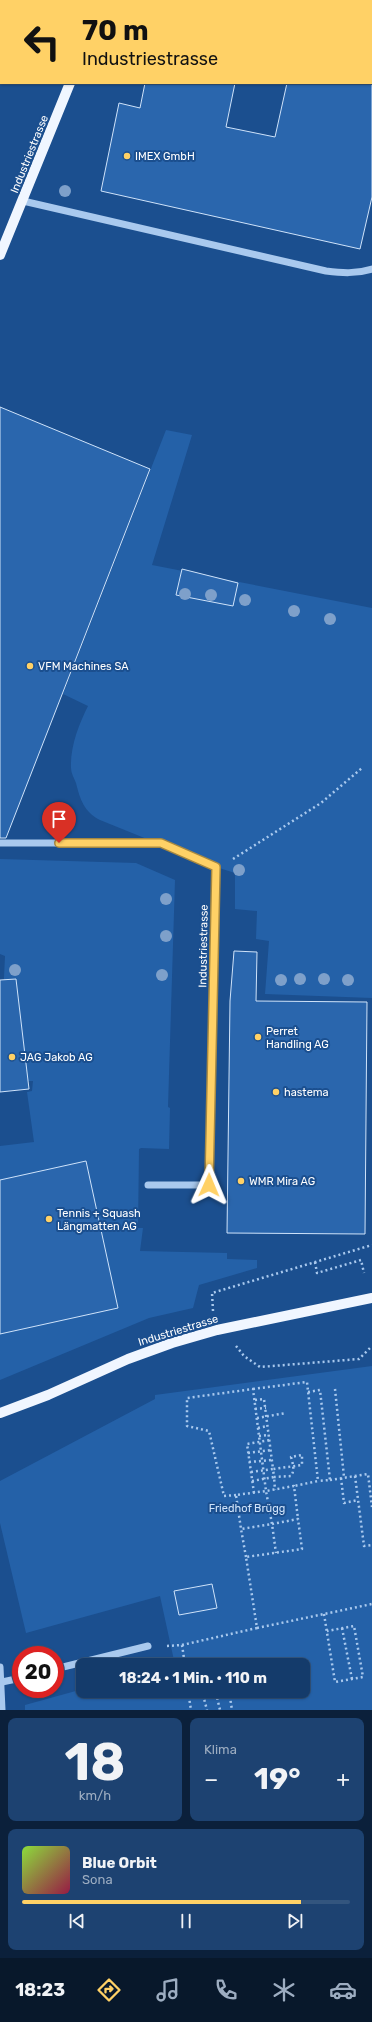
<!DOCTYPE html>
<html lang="de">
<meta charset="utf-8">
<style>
:root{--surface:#143b6b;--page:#1d4271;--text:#f1f3f6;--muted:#9dadc1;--line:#33557e;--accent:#ffd166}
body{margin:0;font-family:Rubik,sans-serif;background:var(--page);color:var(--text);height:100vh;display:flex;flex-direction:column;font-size:15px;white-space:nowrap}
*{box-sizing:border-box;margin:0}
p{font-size:13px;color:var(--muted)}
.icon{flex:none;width:22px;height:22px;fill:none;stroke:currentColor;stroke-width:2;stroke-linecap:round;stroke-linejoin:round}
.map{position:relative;height:1710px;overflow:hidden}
.panel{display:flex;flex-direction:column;gap:8px;padding:8px;background:#0b203b;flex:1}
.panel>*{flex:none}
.guide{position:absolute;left:0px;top:0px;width:372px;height:84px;box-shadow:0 1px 3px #0004,0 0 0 1px var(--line);background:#ffd166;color:#111;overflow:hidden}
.speed{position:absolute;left:12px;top:1646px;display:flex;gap:8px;font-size:20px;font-weight:700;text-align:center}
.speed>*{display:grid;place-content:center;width:52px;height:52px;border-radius:50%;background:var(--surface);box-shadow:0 1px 3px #0004,0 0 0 1px var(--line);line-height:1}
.speed .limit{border:6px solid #d22;background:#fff;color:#111}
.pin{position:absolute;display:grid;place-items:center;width:34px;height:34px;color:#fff;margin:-41px -17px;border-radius:50% 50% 50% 0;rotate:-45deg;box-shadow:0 0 4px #0007}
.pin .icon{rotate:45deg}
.me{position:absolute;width:44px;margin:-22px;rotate:1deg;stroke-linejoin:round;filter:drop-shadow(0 0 3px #0008)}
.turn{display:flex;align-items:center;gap:14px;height:84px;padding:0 16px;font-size:18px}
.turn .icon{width:52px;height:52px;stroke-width:2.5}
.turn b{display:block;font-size:28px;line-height:34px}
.big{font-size:30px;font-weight:700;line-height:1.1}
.panel .tile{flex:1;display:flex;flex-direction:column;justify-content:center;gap:6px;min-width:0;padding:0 14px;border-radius:8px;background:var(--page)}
.panel .dial{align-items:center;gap:0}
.dial b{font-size:52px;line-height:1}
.song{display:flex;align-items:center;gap:12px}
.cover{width:48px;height:48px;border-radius:6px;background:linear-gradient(135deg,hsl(90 70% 55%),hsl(340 70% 35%))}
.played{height:4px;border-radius:2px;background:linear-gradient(90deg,var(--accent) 85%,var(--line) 85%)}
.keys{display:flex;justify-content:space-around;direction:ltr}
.heat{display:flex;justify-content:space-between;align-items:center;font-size:22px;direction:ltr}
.panel .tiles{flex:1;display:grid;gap:8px;grid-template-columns:1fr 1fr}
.tile:last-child{grid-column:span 2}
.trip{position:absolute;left:76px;top:1658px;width:234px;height:40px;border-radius:8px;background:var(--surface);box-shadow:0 1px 3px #0004,0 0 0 1px var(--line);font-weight:700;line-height:40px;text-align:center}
.dock{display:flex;height:64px;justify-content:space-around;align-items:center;background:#08182b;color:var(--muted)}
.dock .icon{width:28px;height:28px}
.dock .current{color:var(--accent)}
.dock b{font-size:18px;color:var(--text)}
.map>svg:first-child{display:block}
.green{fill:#2461a8}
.building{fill:#2a66ad;stroke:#cfe3fa}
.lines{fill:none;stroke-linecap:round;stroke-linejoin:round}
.minor-tunnel{stroke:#3d69a0;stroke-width:7;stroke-dasharray:7 3.5;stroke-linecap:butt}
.path{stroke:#a9c9ee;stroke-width:2.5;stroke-dasharray:2 3;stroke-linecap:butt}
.minor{stroke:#a9c9ee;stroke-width:7}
.major{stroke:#f0f6ff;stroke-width:10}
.tree{fill:#7ea0ca}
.route-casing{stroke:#a68842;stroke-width:10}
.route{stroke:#ffd166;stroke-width:7}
.poi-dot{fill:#ffd166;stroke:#1b4f8f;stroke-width:1.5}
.labels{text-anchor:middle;stroke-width:4;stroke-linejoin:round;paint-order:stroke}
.street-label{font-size:11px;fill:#fff;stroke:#1b4f8f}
.poi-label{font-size:11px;fill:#fff;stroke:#1b4f8f;text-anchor:start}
.park-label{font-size:11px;fill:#cfe3fa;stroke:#1b4f8f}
</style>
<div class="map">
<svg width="372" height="1710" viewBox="0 0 372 1710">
<rect width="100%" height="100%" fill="#1b4f8f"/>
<g class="green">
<path d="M 166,430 L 192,435 L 152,565 L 372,608 L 372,998 L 265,994 L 269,941 L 256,939 L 257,911 L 235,909 L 235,873 L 216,867 L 100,820 C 84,812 80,799 76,783 C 74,778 71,773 71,768 C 70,747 79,724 88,706 L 63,694 Z"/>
<path d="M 0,859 L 136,863 L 175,880 L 168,1107 L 170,1108 L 169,1149 L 141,1148 L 139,1149 L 138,1228 L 143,1228 L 140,1251 L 227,1253 L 227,1259 L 257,1260 L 257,1268 L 199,1285 L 193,1308 L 149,1318 L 0,1380 L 0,1146 L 34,1142 L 27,1092 L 32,1091 L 33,1081 L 28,1081 L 3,999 L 5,956 L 0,954 Z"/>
<path d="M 372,1366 L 372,1710 L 25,1710 L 25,1705 L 83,1689 L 83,1691 L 303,1691 L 303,1665 L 175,1665 L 160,1596 L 26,1633 L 0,1523 L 0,1481 L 155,1399 L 155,1395 Z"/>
</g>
<g class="building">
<path d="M 145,83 L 235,83 L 226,127 L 275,137 L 287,83 L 372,83 L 372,197 L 360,249 L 101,191 L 119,103 L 140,108 Z"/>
<path d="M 0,407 L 150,469 L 6,838 L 0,838 Z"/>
<path d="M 182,569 L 238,583 L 233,606 L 176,595 Z"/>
<path d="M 234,951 L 257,952 L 256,1001 L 367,1002 L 365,1234 L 227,1233 L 230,1001 Z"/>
<path d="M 16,979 L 29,1089 L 0,1092 L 0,980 Z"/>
<path d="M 86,1161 L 118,1308 L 0,1334 L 0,1180 Z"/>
<path d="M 212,1584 L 217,1608 L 179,1615 L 174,1591 Z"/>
</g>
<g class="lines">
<path class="minor-tunnel" d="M 371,22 L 372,22"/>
<g class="path">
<path d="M 233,859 L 321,803 L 362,768"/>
<path d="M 315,1262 L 317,1273 L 361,1260 L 364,1273"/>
<path d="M 213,1311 L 212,1293 L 372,1245"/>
<path d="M 236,1346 L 244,1356 L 260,1367 L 359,1359 L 372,1346"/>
<path d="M 253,1389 L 307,1382 L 318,1481 L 294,1486"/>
<path d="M 335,1389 L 344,1477"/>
<path d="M 308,1392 L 320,1390 L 330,1480 L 318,1481"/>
<path d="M 255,1409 L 266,1408"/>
<path d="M 257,1418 L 286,1413"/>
<path d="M 258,1428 L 267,1426"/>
<path d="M 259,1436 L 269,1435"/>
<path d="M 248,1453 L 271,1450"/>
<path d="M 249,1462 L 272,1460"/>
<path d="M 251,1472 L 273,1469 L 274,1477 L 291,1476 C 295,1470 293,1464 291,1457 L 302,1455 L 302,1465 L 273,1469 L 264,1399 L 254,1400"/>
<path d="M 355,1476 L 364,1546 L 372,1545"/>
<path d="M 341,1478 L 344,1503 L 358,1500"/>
<path d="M 330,1480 L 368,1474 L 372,1507"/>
<path d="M 252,1481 L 274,1477 L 275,1490"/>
<path d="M 254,1493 L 247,1444 L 270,1440"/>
<path d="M 236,1495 L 224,1496 L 209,1431 L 187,1426 L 187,1398 L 253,1389 L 266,1491 L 236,1495 L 241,1529"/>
<path d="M 246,1557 L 241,1529 L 272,1524 L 266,1491 L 294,1486 L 298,1519"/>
<path d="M 324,1614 L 335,1682 L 363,1677 L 354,1626 L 327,1631"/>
<path d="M 257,1628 L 372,1604"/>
<path d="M 342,1628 L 352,1679"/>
<path d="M 182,1645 L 257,1628 L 246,1557 L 302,1549 L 298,1519 L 272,1524 L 276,1553"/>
<path d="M 167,1646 L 182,1645 L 185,1665"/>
<path d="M 188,1691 L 191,1710"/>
<path d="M 229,1691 L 232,1710"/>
<path d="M 216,1693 L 220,1710"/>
<path d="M 203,1695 L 207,1710"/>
<path d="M 189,1697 L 224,1691"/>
</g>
<g class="minor">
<path d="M 41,0 L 42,1"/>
<path d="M 293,0 L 295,1"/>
<path d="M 23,201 L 326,271 C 342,273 356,274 372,269"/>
<path d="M 0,843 L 161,843 L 216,867 L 209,1185 L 148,1185"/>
<path d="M 0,1667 L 2,1710"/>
<path d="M 55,1669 L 148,1646"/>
<path d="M 2,1682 L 21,1678"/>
</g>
<g class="major">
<path d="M 103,1 L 103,0"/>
<path d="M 0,255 L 70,83"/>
<path d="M 0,1413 L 48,1395 L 128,1359 L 172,1343 L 217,1330 L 372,1298"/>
</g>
</g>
<g class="tree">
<circle cx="65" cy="191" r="6"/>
<circle cx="185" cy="594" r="6"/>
<circle cx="211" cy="595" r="6"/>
<circle cx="245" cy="600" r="6"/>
<circle cx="294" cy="611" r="6"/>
<circle cx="330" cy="619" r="6"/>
<circle cx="239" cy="870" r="6"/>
<circle cx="166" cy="899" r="6"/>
<circle cx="166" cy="936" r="6"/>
<circle cx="15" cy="970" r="6"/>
<circle cx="162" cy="975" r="6"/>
<circle cx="300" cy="979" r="6"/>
<circle cx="324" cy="979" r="6"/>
<circle cx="281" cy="980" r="6"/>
<circle cx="348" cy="980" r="6"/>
</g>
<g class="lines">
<defs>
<path id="route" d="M 59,843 L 161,843 L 216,867 L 209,1185"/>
</defs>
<use href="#route" class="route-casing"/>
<use href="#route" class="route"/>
</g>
<g class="poi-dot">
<circle cx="127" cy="156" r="4"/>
<circle cx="30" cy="666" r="4"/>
<circle cx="258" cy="1037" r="4"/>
<circle cx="12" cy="1057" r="4"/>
<circle cx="276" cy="1092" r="4"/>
<circle cx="241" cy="1181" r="4"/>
<circle cx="49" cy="1219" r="4"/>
</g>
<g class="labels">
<g class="street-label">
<text transform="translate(29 154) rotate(-68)" y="4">Industriestrasse</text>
<text transform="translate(203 946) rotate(-89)" y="4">Industriestrasse</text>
<text transform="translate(178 1330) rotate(-17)" y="4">Industriestrasse</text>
</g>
<g class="poi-label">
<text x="135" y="160">IMEX GmbH</text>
<text x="38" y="670">VFM Machines SA</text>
<text x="266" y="1035">Perret<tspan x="266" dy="13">Handling AG</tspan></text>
<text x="20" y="1061">JAG Jakob AG</text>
<text x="284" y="1096">hastema</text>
<text x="249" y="1185">WMR Mira AG</text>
<text x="57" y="1217">Tennis + Squash<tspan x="57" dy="13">Längmatten AG</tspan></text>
</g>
<g class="park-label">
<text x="247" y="1512">Friedhof Brügg</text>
</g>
</g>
</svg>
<div class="speed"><div class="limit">20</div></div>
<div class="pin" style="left:59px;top:843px;background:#d93025"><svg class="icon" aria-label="arrive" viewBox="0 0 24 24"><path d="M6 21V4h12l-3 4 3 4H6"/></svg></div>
<svg class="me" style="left:209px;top:1185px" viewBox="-20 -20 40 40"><path d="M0-17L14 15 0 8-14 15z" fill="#ffd166" stroke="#fff" stroke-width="4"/></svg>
<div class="trip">18:24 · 1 Min. · 110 m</div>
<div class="guide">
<div class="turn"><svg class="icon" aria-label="left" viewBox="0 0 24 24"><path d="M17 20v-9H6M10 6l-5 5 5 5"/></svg><div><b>70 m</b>Industriestrasse</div></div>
</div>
</div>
<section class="panel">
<div class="tiles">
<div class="tile dial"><b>18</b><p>km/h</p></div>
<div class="tile"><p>Klima</p>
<div class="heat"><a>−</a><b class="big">19°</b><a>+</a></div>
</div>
<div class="tile">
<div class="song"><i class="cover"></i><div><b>Blue Orbit</b><p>Sona</p></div></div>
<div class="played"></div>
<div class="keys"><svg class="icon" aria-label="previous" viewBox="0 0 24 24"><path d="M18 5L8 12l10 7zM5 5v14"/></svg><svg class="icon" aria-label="pause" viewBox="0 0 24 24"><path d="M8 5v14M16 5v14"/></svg><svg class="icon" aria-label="next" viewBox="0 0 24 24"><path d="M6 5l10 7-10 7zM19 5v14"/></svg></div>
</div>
</div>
</section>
<nav class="dock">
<b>18:23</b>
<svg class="icon current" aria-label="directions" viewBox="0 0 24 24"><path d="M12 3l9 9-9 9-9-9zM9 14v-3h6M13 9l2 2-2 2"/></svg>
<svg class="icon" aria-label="music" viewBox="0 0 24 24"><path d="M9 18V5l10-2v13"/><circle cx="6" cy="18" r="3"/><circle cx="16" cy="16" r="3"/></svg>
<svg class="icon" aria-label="phone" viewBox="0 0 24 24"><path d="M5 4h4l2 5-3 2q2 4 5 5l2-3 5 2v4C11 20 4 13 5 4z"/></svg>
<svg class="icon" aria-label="climate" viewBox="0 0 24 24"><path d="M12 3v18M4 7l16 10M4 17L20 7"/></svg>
<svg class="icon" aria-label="car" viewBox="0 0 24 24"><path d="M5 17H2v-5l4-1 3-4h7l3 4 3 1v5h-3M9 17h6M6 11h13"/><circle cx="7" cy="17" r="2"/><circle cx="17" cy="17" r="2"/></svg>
</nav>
